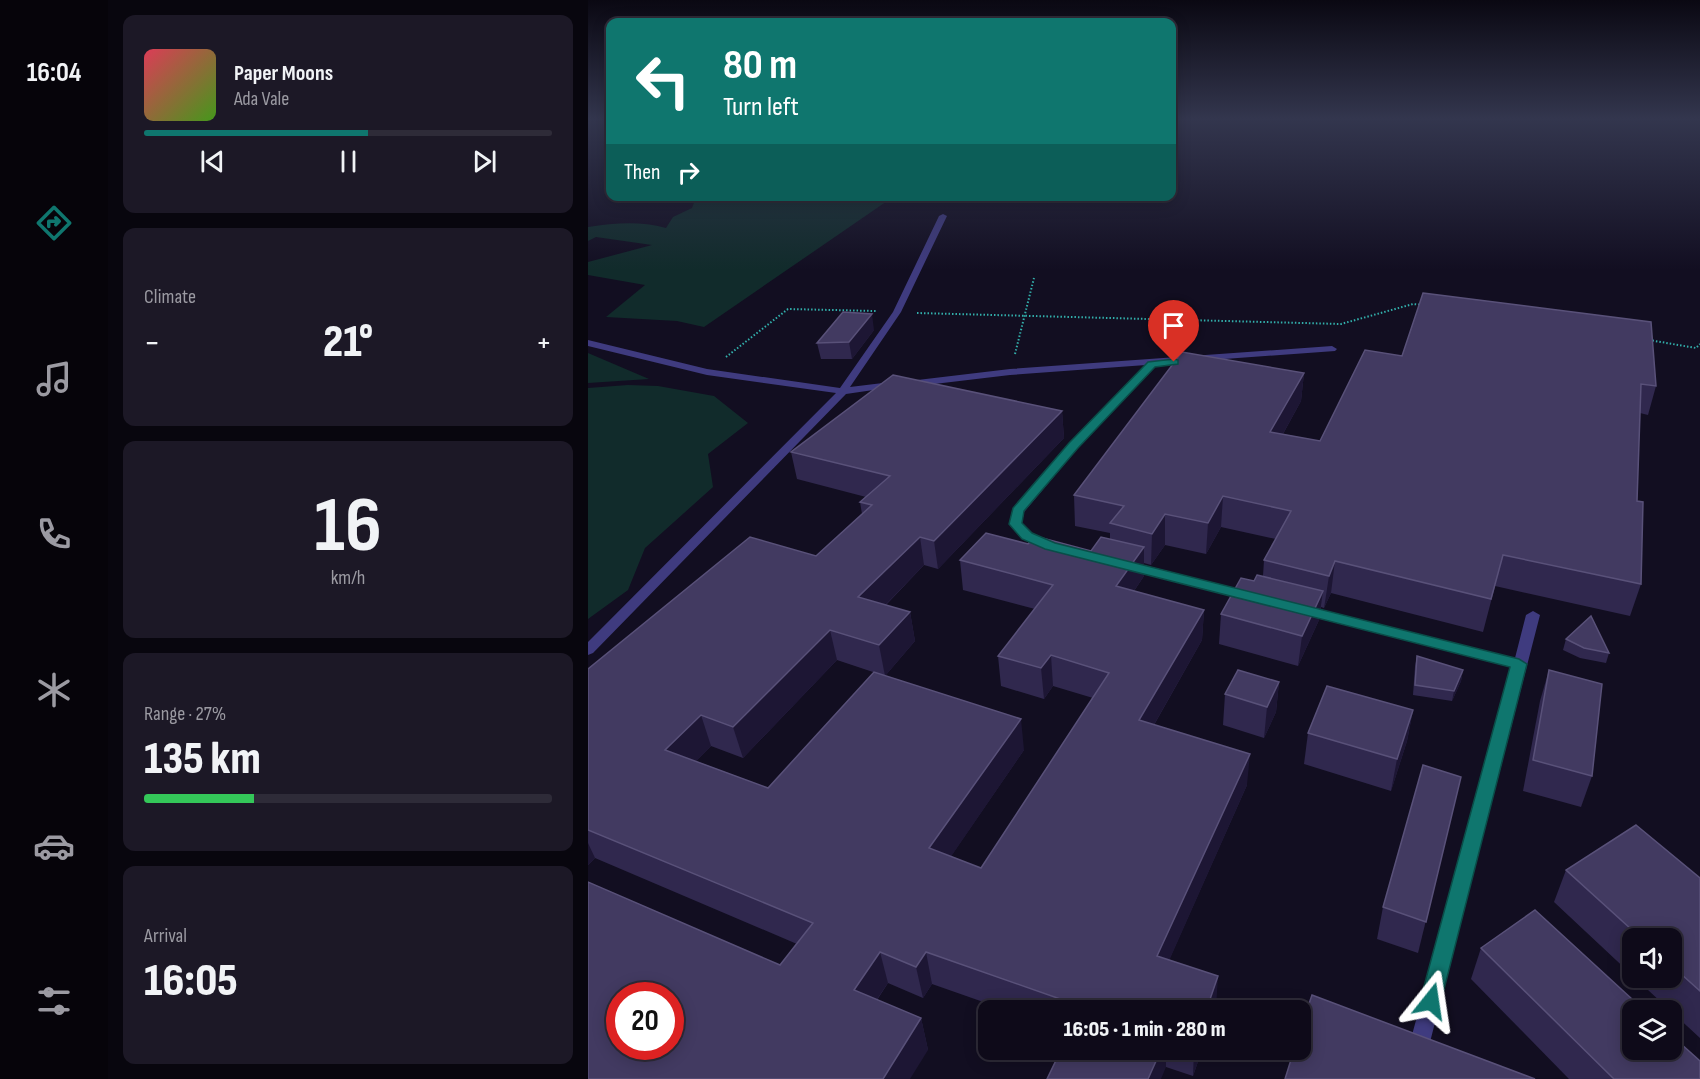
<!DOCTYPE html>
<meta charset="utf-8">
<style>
:root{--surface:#0e0a19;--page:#1c1826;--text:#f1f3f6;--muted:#9b9aa2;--line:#2e2b38;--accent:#0f766e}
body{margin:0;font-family:"Sofia Sans Condensed",sans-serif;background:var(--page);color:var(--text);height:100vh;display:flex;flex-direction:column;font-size:22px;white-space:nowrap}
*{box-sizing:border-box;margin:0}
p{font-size:20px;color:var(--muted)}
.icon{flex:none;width:33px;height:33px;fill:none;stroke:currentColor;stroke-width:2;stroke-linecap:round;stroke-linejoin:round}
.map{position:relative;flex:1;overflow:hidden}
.sheet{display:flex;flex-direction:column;gap:15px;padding:15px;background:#08060e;width:480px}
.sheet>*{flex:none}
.hud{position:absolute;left:18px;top:18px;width:570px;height:183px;border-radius:12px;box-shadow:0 3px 15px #0003,0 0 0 2px var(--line);background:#0f766e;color:#fff;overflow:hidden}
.controls{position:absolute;left:1034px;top:928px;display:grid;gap:12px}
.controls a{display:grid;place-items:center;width:60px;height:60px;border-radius:12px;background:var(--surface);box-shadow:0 3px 15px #0003,0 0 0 2px var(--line);font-size:30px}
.speed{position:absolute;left:18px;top:982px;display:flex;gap:12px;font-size:30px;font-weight:700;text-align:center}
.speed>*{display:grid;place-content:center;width:78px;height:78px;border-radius:50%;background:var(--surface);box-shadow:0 3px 15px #0003,0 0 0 2px var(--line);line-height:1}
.speed .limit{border:9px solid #d22;background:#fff;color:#111}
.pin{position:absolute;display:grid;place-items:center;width:51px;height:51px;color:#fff;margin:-62px -26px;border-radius:50% 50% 50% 0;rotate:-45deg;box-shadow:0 0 6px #0007}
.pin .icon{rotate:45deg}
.me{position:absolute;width:66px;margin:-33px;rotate:15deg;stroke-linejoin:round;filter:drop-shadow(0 0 4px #0008)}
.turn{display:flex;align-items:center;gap:21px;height:126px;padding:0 18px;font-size:27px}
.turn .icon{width:78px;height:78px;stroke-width:2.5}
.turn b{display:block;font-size:42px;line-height:51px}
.then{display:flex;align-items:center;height:57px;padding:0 18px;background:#0003;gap:12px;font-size:22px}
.big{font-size:45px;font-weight:800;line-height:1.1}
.sheet .tile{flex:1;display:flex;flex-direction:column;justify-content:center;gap:9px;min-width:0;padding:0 21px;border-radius:12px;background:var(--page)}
.sheet .dial{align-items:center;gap:0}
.dial b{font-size:78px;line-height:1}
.song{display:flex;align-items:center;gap:18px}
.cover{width:72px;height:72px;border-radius:9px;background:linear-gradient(135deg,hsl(350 70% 55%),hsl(100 70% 35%))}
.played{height:6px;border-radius:3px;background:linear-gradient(90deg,var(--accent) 55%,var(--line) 55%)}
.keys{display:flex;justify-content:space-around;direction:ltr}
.heat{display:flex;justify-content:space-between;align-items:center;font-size:33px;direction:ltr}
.charge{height:9px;border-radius:4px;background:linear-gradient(90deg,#34c759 27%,var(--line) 0)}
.trip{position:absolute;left:390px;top:1000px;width:333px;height:60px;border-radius:12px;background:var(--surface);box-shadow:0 3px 15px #0003,0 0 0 2px var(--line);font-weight:800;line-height:60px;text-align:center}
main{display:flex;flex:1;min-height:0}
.dock{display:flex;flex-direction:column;width:108px;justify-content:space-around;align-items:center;background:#06040a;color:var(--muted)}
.dock .icon{width:42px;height:42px}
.dock .selected{color:var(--accent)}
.dock b{font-size:27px;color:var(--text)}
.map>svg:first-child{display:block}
.green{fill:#112b2b}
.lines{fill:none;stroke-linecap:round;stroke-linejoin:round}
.path{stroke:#32afab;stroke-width:2;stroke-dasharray:1.5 2;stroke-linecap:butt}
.lane{fill:#3f3b7f;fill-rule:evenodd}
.wall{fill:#30284e}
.shaded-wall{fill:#1d1634}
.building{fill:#423a61;stroke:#595179;stroke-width:1.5;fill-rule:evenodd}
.route{fill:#0f766e;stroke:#0a4d48;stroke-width:1.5}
</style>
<main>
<nav class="dock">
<b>16:04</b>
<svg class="icon selected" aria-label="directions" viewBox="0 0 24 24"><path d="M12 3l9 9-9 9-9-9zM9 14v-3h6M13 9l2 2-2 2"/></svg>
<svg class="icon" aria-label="music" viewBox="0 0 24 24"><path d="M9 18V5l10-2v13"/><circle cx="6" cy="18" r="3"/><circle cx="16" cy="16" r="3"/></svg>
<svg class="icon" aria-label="phone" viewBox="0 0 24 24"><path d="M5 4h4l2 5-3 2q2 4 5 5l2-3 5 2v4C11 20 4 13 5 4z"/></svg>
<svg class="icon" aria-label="climate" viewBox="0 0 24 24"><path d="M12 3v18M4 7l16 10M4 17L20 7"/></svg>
<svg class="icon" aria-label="car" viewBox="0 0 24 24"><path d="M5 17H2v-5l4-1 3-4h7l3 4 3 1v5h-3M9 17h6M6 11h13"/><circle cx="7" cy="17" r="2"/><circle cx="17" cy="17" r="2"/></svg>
<svg class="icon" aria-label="filters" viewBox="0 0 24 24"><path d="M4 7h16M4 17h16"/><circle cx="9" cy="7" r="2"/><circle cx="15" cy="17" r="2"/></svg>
</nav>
<section class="sheet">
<div class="tile">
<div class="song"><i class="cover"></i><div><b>Paper Moons</b><p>Ada Vale</p></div></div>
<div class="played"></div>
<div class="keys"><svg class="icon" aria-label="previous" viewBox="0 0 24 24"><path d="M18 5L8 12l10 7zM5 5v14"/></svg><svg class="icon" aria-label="pause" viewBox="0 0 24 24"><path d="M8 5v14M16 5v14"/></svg><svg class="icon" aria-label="next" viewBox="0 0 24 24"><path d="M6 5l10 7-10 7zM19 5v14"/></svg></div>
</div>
<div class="tile"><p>Climate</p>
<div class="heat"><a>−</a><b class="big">21°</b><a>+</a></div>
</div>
<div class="tile dial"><b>16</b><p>km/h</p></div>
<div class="tile"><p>Range · 27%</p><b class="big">135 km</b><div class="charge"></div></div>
<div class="tile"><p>Arrival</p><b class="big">16:05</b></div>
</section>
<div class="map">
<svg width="1112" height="1079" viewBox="0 0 1112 1079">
<rect width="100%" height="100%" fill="#120e21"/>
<g class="green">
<path d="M 104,197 L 305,197 L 116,327 L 89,321 L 18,317 L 57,285 L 0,275 L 0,262 L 64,245 L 8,237 L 0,241 L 0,227 C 27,223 52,221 78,228 L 85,217 L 104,208 L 107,200 Z"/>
<path d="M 0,353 L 61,379 L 0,383 Z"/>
<path d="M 40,385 L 70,386 L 126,396 L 160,423 L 120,454 L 125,487 L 57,548 L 40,590 L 0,619 L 0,388 Z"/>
</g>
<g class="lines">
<g class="path">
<path d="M 329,313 L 753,324 L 825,304 L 834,305"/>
<path d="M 1061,340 L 1108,348 L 1112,344"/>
<path d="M 427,354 L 446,278"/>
<path d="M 138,357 L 200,309 L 288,311"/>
</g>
<g class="lane">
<path d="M 355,214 L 359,216 L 313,312 L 262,387 L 303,382 L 306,383 L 306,387 L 258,394 L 5,653 L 0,655 L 0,642 L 248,393 L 119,375 L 0,346 L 0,340 L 119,369 L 252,388 L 305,312 L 351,216 Z"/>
<path d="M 744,346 L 749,349 L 747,351 L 568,364 L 490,448 L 436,512 L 434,523 L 443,533 L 463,541 L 465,544 L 459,548 L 435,539 L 422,524 L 424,511 L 482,444 L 558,365 L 422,375 L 321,387 L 316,384 L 321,381 L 422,369 Z"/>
<path d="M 540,561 L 665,593 L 666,596 L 660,600 L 536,568 L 534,565 Z"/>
<path d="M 717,606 L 927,658 L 938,615 L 945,611 L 952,615 L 841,1046 L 838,1053 L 831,1056 L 824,1053 L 821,1046 L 924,667 L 712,613 L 710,610 L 712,607 Z"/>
</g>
</g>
<g class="wall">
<path d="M 286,330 L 264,359 L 233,359 L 229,343 Z"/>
<path d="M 814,356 L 1068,386 L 1060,415 L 1052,413 L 1049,501 L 1053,584 L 1042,616 L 907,586 L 895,632 L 743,593 L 736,608 L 733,607 L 731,620 L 710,666 L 631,644 L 633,614 L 666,581 L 675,576 L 676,560 L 688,539 L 633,527 L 618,554 L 577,545 L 563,565 L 556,563 L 556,576 L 546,591 L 616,610 L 614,640 L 566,725 L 659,785 L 581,960 L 628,1008 L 627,1011 L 421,1011 L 344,984 L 335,998 L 300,983 L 289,1000 L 333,1018 L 340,1050 L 192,965 L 209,944 L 7,858 L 0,865 L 0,669 L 228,556 L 274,514 L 272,502 L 278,497 L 209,479 L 203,452 L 474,411 L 476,438 L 350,569 L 336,565 L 298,605 L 322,612 L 327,641 L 297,676 L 249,660 L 155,758 L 123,746 L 108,761 L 180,788 L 436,750 L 363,856 L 393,868 L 505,698 L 465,686 L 456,699 L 413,686 L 410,656 L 447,609 L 375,590 L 372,560 L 440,544 L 503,551 L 522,539 L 522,533 L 487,526 L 486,495 L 716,373 L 713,401 L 695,434 L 732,441 Z"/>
<path d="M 978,639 L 1021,653 L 1018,663 L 992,658 L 975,650 Z"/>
<path d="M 829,656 L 875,670 L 873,681 L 864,701 L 825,695 L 827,666 Z"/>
<path d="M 961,670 L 1004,776 L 993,807 L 935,791 L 952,701 Z"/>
<path d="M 691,682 L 688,712 L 676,738 L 635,725 L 637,694 Z"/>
<path d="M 825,710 L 819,741 L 803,791 L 716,764 L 720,733 Z"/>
<path d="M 873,777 L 830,953 L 789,939 L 795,907 Z"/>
<path d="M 978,870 L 1112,878 L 1112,1038 L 1047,978 L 1083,978 L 1083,939 L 1044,939 L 1044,975 L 966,902 Z"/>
<path d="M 893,948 L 1112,1079 L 981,1079 L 883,979 Z"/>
<path d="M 473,1050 L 614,1050 L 605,1076 L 578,1067 Z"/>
</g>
<g class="shaded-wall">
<path d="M 284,314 L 286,330 L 264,359 L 261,342 Z"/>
<path d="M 716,373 L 713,401 L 680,461 L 682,432 Z"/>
<path d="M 474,411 L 476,438 L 350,569 L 346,541 Z"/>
<path d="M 635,496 L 633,527 L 618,554 L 620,523 Z"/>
<path d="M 577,514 L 577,545 L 563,565 L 564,534 Z"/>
<path d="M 332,537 L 336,565 L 276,627 L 270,597 Z"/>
<path d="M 556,547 L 556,576 L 529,616 L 528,586 Z"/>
<path d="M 747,561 L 743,593 L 736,608 L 741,576 Z"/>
<path d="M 735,591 L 731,620 L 710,666 L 714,636 Z"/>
<path d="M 616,610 L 614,640 L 551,751 L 551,720 Z"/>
<path d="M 322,612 L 327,641 L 297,676 L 291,645 Z"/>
<path d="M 242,630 L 249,660 L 155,758 L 145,727 Z"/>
<path d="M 463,655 L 465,686 L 456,699 L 453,668 Z"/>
<path d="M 875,670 L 873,681 L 864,701 L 866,691 Z"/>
<path d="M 691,682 L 688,712 L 676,738 L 679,707 Z"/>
<path d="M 825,710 L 819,741 L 803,791 L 809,759 Z"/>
<path d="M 113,715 L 123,746 L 89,781 L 77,750 Z"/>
<path d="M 433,719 L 436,750 L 347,880 L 341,848 Z"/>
<path d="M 662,754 L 659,785 L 569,988 L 569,956 Z"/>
<path d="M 0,843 L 7,858 L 0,865 Z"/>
<path d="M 292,952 L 300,983 L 274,1021 L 266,990 Z"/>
<path d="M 338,952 L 344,984 L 335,998 L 328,967 Z"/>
<path d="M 630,976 L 628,1008 L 627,1011 L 618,1011 Z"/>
<path d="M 333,1018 L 340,1050 L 322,1079 L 295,1079 Z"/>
<path d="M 573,1050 L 578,1050 L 578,1067 L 573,1079 L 560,1079 Z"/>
<path d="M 606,1050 L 614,1050 L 605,1076 Z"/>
</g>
<g class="building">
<path d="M 835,293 L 1063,322 L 1068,386 L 1053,384 L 1049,501 L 1055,502 L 1053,584 L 915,555 L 903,599 L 747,561 L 741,576 L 676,560 L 703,511 L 635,496 L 620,523 L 577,514 L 564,534 L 522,523 L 536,506 L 486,495 L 594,352 L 716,373 L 682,432 L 732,441 L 777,350 L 814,356 Z"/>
<path d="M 255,312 L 284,314 L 261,342 L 229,343 Z"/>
<path d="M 305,375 L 474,411 L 346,541 L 332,537 L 270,597 L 322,612 L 291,645 L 242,630 L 145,727 L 113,715 L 77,750 L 180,788 L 286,672 L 433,719 L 341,848 L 393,868 L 521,673 L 463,655 L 453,668 L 410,656 L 465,585 L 372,560 L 398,533 L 440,544 L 447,536 L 503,551 L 513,537 L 556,547 L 528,586 L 616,610 L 551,720 L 662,754 L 569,956 L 630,976 L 618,1011 L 493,1011 L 495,1007 L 338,952 L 328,967 L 292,952 L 266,990 L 333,1018 L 295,1079 L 0,1079 L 0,882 L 192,965 L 225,923 L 0,830 L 0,669 L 162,537 L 228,556 L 284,505 L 272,502 L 302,476 L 203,452 ZM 32,996 L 82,996 L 82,1047 L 32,1047 Z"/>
<path d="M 669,575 L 735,591 L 714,636 L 633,614 L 653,578 L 666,581 Z"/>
<path d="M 1003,616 L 1021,653 L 996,648 L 978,639 Z"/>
<path d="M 829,656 L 875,670 L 866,691 L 827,685 Z"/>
<path d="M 650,670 L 691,682 L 679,707 L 637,694 Z"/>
<path d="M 961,670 L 1014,684 L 1004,776 L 945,760 Z"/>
<path d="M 739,686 L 825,710 L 809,759 L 720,733 Z"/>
<path d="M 835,765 L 873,777 L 838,922 L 795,907 Z"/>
<path d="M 1048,825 L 1112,878 L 1112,991 L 1083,965 L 1083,939 L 1054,939 L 978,870 Z"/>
<path d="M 947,910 L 1057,1011 L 1044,1011 L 1044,1050 L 1083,1050 L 1083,1035 L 1112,1061 L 1112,1079 L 1026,1079 L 893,948 Z"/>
<path d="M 724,995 L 947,1079 L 697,1079 L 706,1050 L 712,1050 L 712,1030 Z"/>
<path d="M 473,1050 L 573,1050 L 560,1079 L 459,1079 Z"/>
</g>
<linearGradient id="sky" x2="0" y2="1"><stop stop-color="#0a0812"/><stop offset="0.44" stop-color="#33364e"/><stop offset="1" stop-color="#33364e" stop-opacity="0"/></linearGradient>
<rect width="1112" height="270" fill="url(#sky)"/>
<path class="route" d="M 586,359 L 590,360 L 590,364 L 567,367 L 490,448 L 436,511 L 434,523 L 444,533 L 467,543 L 931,659 L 939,664 L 851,1009 L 843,1012 L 835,1009 L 832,1001 L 922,667 L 457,549 L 434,539 L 421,524 L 425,508 L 481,443 L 560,362 Z"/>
</svg>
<div class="controls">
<a><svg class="icon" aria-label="sound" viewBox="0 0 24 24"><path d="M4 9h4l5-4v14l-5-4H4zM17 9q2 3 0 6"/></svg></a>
<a><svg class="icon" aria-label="layers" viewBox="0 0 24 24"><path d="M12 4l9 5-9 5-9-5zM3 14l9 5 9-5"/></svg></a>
</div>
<div class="speed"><div class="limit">20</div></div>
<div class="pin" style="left:586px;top:362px;background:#d93025"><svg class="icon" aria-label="arrive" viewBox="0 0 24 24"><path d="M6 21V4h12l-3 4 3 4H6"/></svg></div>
<svg class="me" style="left:843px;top:1001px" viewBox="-20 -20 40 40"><path d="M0-17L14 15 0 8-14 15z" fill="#0f766e" stroke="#fff" stroke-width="4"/></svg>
<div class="trip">16:05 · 1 min · 280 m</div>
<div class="hud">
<div class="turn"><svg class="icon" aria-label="left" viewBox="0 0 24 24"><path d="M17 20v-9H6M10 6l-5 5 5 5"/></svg><div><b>80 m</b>Turn left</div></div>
<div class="then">Then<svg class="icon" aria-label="right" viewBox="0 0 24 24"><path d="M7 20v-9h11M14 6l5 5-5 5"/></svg></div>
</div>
</div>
</main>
